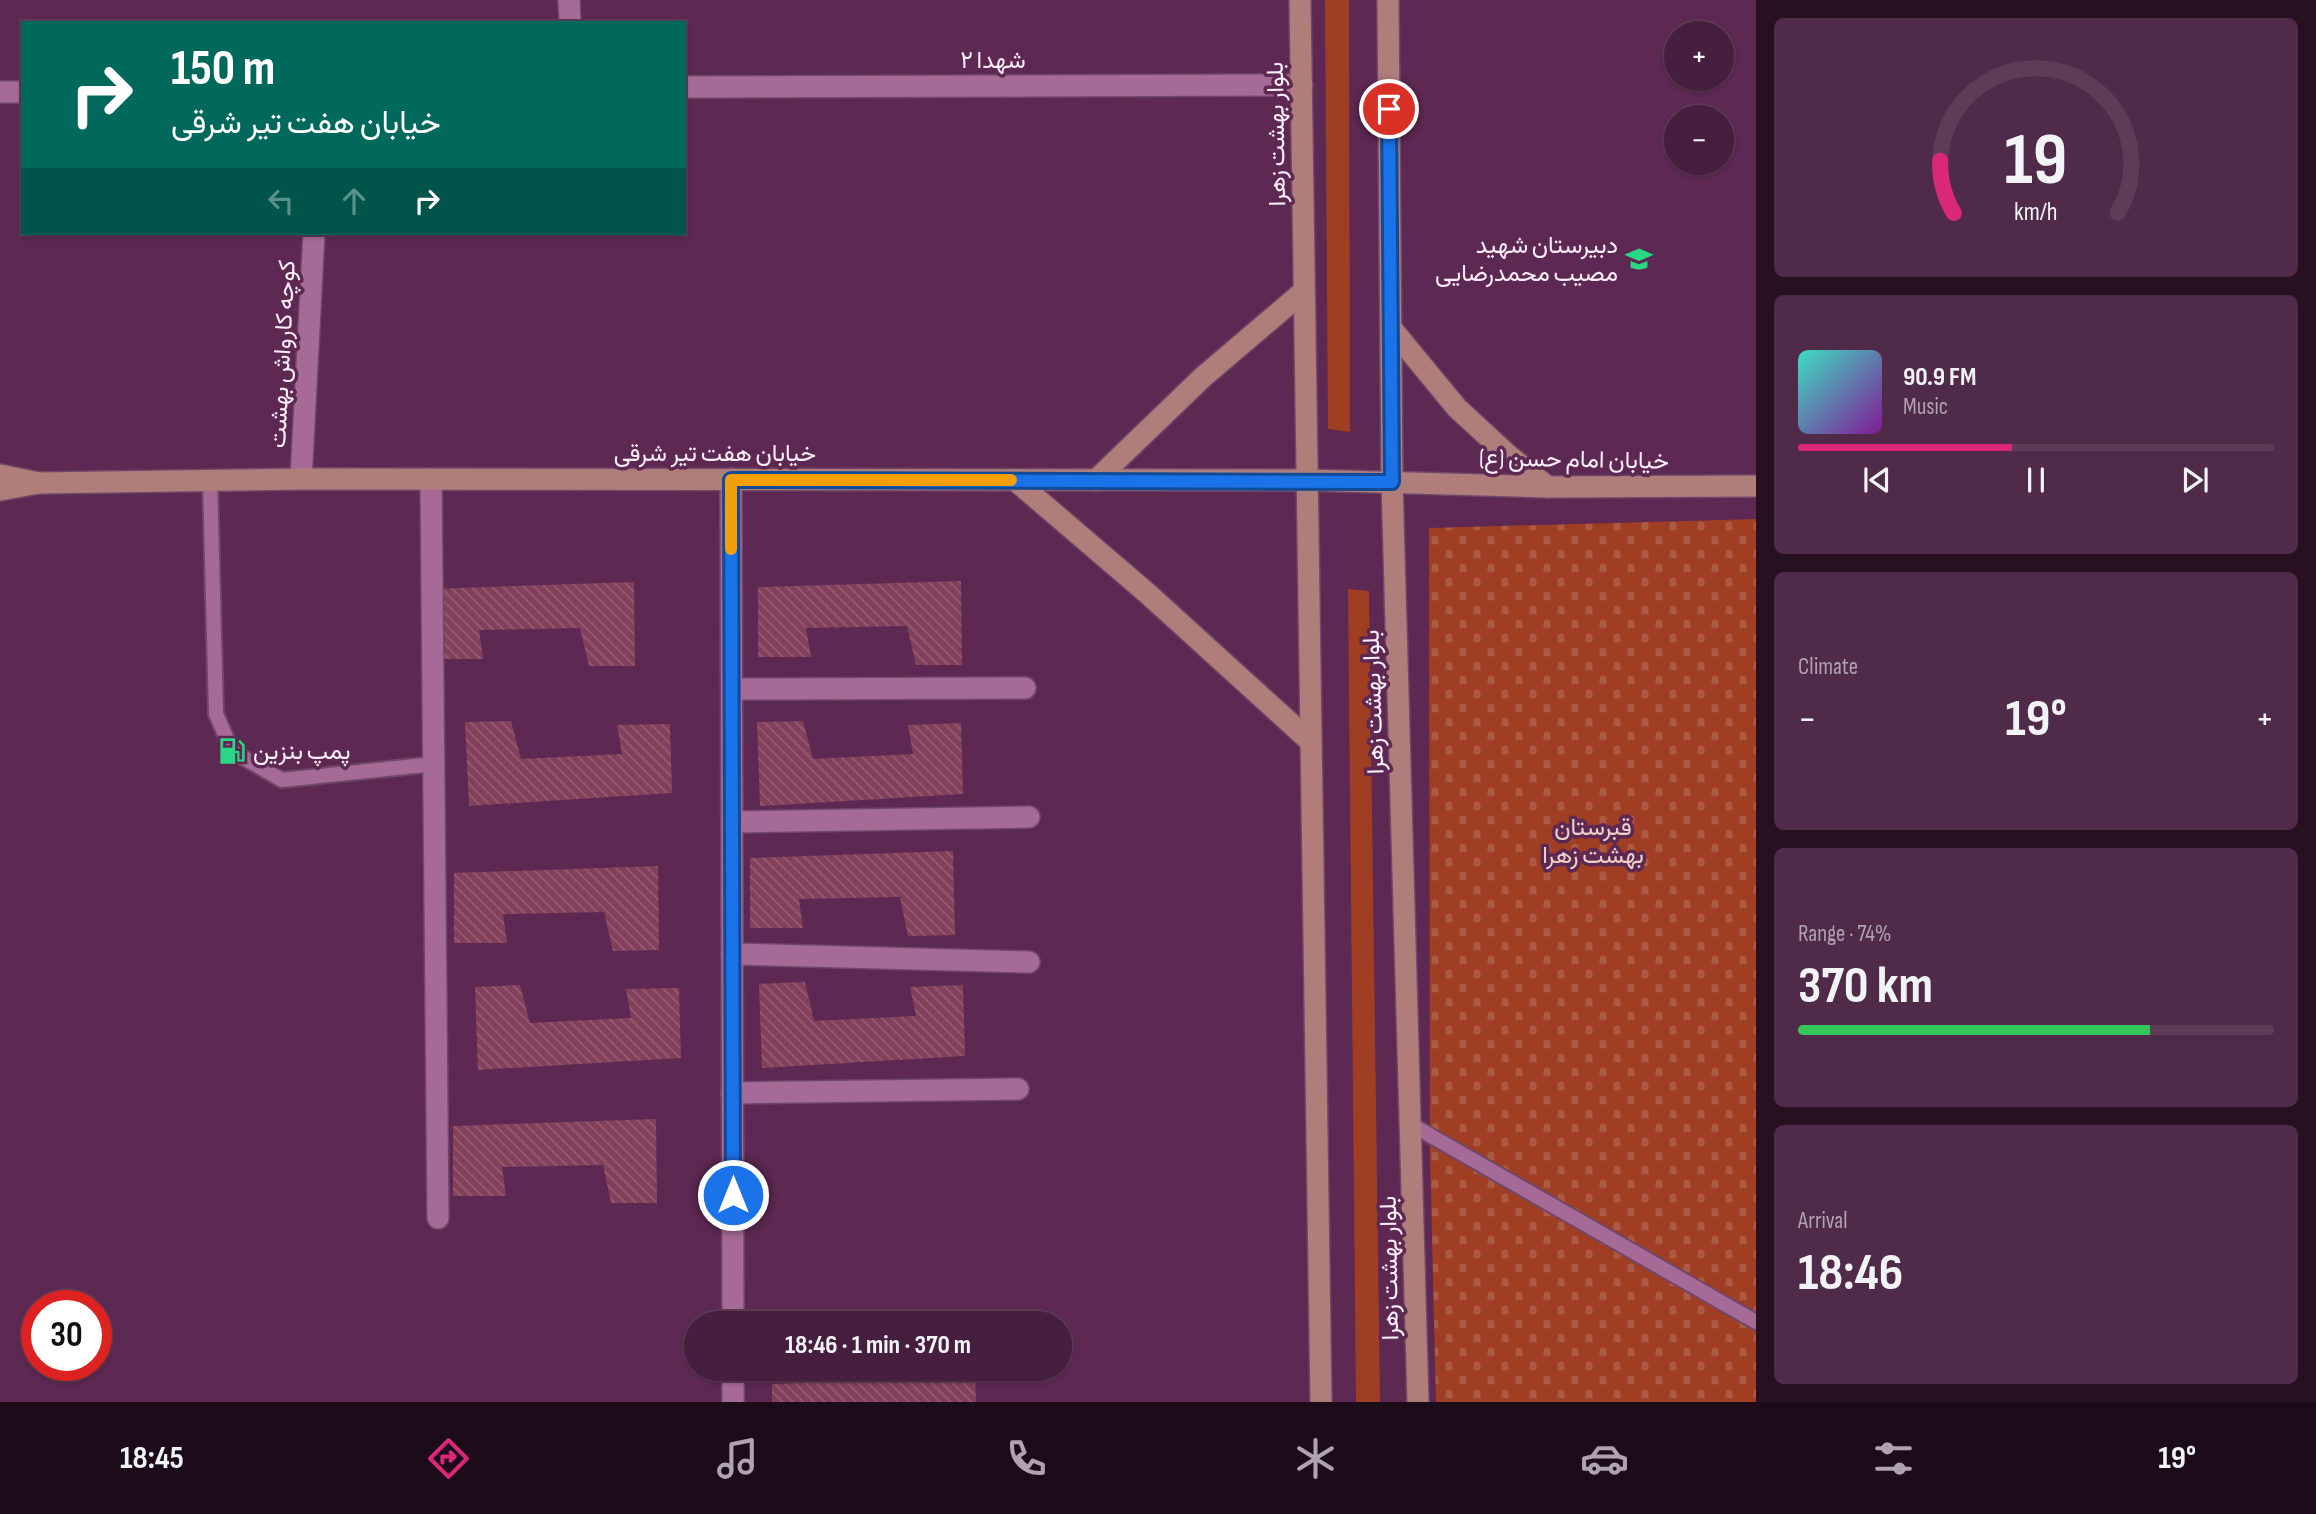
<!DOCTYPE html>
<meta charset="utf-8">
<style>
:root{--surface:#461e3e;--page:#502b49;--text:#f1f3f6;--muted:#b0a2b0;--line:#5e3c58;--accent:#db2777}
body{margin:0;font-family:"Sofia Sans Condensed",Vazirmatn,sans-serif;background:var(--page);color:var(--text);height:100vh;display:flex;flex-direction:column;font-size:26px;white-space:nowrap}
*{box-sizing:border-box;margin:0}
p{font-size:23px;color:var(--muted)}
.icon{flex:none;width:38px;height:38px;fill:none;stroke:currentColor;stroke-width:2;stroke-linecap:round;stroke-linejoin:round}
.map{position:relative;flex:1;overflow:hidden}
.panel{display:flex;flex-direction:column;gap:18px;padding:18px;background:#261022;width:560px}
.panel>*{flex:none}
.hud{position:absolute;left:21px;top:21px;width:665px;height:214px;border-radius:0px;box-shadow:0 2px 5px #0004,0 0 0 2px var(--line);background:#00695c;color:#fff;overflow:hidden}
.buttons{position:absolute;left:1664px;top:21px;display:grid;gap:14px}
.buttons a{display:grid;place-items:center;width:70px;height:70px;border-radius:50%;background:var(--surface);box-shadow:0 2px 5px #0004,0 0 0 2px var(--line);font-size:35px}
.speed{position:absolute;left:21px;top:1290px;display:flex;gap:14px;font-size:35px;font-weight:700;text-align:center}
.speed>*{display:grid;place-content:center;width:91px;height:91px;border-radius:50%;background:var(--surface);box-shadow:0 2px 5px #0004,0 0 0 2px var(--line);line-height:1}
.speed .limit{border:10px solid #d22;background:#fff;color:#111}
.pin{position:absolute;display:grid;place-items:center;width:60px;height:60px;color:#fff;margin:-30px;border:4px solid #fff;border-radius:50%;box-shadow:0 2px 7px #0007}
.me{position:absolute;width:77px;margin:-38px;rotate:0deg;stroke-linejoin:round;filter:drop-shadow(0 0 5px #0008)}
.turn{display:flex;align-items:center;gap:24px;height:147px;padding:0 35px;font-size:32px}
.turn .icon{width:91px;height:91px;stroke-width:2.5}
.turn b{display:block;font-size:49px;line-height:60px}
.lanes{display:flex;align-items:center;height:66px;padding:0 35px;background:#0003;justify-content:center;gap:35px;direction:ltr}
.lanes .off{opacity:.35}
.big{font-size:52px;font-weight:700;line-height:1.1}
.panel .widget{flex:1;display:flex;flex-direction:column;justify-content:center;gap:10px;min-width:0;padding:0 24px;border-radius:10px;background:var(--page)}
.panel .dial{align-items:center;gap:0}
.dial svg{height:182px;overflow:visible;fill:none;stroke:var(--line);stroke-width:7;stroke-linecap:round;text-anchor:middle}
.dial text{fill:var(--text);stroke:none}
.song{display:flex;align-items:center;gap:21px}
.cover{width:84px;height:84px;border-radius:10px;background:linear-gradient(135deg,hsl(170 70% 55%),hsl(290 70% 35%))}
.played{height:7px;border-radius:4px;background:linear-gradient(90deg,var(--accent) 45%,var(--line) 45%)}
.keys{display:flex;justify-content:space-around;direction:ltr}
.heat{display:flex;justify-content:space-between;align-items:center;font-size:38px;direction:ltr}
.charge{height:10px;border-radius:5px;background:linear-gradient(90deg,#34c759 74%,var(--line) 0)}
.trip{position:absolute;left:684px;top:1311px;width:388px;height:70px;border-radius:35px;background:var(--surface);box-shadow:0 2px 5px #0004,0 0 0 2px var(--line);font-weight:700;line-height:70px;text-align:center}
.menu{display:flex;height:112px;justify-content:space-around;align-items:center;background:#1c0c19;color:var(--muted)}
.menu .icon{width:49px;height:49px}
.menu .on{color:var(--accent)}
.menu b{font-size:32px;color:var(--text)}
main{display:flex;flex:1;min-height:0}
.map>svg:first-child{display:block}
.green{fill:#9f3e23}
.cemetery{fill:url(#cemetery-stones)}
.building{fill:url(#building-back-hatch)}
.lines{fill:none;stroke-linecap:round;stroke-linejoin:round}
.lane-casing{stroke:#714769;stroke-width:18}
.street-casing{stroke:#714769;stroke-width:24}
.secondary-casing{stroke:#714769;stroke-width:24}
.lane{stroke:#a66a97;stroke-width:14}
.street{stroke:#a66a97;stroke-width:21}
.secondary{stroke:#b07e7a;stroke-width:21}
.route-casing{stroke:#114b97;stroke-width:18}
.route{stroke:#1a73e8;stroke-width:12}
.slow{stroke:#f59e0b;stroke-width:12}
.labels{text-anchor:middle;stroke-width:7;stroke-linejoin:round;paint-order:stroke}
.street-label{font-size:24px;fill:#fdeff9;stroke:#5d2852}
.poi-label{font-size:24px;fill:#fdeff9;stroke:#5d2852;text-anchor:end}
.park-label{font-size:24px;fill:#eed2ca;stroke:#5d2852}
</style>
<main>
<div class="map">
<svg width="1756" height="1402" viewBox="0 0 1756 1402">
<defs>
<pattern id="cemetery-stones" width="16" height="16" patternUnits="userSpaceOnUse" patternTransform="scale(1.75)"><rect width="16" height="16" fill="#9f3e23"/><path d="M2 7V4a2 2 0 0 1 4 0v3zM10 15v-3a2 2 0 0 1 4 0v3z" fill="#ad5a44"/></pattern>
<pattern id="building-back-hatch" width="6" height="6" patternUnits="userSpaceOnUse" patternTransform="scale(1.75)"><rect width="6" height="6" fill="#83405b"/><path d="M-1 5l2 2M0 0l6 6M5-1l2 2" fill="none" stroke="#955c73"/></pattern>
</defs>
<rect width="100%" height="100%" fill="#5d2852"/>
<g class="green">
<path d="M 1325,0 L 1349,0 L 1350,432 L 1328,429 Z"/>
<path d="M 1348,589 L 1369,591 L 1380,1402 L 1356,1402 Z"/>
</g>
<path class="cemetery" d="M 1756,519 L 1756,1402 L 1436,1402 L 1430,1152 L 1429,528 Z"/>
<g class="building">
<path d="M 961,581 L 962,665 L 916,665 L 907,626 L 806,628 L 811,657 L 758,657 L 758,587 Z"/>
<path d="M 634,582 L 635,666 L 589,666 L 580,628 L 479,630 L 483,659 L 430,659 L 430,589 Z"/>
<path d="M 511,721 L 521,759 L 622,754 L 617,725 L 670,724 L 672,793 L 469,806 L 465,722 Z"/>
<path d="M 803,721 L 813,759 L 913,754 L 908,725 L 961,723 L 963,794 L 760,806 L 757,722 Z"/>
<path d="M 953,851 L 955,935 L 908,936 L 900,897 L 799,899 L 803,928 L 750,928 L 750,858 Z"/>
<path d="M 658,866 L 659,950 L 613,951 L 604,912 L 503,914 L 507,943 L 454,943 L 454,873 Z"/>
<path d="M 805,982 L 814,1021 L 916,1016 L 910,987 L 963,985 L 965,1056 L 762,1068 L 759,984 Z"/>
<path d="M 520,985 L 530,1023 L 631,1018 L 626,989 L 679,988 L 681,1058 L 478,1070 L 475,987 Z"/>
<path d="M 656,1119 L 657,1203 L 611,1203 L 603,1165 L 502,1167 L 506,1196 L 453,1196 L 453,1126 Z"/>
<path d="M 975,1377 L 976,1402 L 772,1402 L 772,1384 Z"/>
</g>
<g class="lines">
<defs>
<g id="lane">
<path d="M 210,480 L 216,714 L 232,751 L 282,780 L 434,764"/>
<path d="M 1412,1125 L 1756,1322"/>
</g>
<g id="street">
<path d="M 569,0 L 570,23"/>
<path d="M 684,87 L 1302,85"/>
<path d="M 0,92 L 23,92"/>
<path d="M 301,479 L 314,233"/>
<path d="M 431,479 L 438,1218"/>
<path d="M 731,479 L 733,1323"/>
<path d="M 732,689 L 1025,688"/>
<path d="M 732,822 L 1029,817"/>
<path d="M 732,954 L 1029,962"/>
<path d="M 732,1093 L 1018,1089"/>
<path d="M 733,1368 L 733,1402"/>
</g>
<g id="secondary">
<path d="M 1300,0 L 1321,1402"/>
<path d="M 1388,0 L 1392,482 L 1418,1402"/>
<path d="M 1391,328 L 1457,408 L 1508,455 L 1548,487"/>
<path d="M 0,475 L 39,483 L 0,490"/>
<path d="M 1015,480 L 1147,593 L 1311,742"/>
<path d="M 1096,480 L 1203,377 L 1304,291"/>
<path d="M 39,483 L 301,479 L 1307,480 L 1548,487 L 1756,486"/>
</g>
</defs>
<use href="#lane" class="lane-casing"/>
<use href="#street" class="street-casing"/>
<use href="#secondary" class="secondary-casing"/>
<use href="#lane" class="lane"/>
<use href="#street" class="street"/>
<use href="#secondary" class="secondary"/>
</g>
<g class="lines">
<defs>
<path id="route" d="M 733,1195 L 731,480 L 1392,482 L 1389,109"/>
</defs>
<use href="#route" class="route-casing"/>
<use href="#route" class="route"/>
<path class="slow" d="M 731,549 L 731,480 L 1011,480"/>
</g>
<defs>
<symbol id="school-bare" viewBox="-9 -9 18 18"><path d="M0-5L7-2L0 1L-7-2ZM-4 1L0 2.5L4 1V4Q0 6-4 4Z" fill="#28d885" stroke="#5d2852" stroke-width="2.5" paint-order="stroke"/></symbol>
<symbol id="fuel-bare" viewBox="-9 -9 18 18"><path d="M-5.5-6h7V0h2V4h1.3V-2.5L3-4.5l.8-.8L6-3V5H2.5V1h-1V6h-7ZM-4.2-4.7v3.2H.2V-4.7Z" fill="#28d885" stroke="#5d2852" stroke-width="2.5" paint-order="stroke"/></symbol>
</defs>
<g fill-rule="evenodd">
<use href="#school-bare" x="1620" y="240" width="38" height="38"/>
<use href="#fuel-bare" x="213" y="732" width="38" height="38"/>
</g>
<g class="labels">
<g class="street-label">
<text x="993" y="68">شهدا ۲</text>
<text transform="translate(1276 134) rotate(-91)" y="8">بلوار بهشت زهرا</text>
<text transform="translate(282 354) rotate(-87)" y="8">کوچه کارواش بهشت</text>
<text x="715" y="461">خیابان هفت تیر شرقی</text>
<text transform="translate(1574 459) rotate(1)" y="8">خیابان امام حسن (ع)</text>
<text transform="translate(1373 702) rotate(-92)" y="8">بلوار بهشت زهرا</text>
<text transform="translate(1389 1268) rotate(-91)" y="8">بلوار بهشت زهرا</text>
</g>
<g class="poi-label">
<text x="1618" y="253">دبیرستان شهید<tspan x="1618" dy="28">مصیب محمدرضایی</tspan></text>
<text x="253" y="759" text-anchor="start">پمپ بنزین</text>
</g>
<g class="park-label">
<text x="1593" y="835">قبرستان<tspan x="1593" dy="28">بهشت زهرا</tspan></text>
</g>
</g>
</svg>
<div class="buttons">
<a>+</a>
<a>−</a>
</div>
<div class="speed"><div class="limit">30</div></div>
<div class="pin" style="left:1389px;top:109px;background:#d93025"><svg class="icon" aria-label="arrive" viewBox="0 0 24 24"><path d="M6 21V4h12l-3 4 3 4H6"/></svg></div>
<svg class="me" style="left:733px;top:1195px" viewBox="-20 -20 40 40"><circle r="17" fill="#1a73e8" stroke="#fff" stroke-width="3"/><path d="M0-11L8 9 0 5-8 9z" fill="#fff"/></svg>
<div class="trip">18:46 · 1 min · 370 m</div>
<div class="hud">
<div class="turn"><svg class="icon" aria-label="right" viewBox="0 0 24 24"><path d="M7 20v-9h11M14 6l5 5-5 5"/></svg><div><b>150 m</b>خیابان هفت تیر شرقی</div></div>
<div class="lanes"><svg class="icon off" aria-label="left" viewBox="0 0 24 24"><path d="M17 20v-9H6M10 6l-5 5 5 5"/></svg><svg class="icon off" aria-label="ahead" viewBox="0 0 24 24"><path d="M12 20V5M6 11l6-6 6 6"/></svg><svg class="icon" aria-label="right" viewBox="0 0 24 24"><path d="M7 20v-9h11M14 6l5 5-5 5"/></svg></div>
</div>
</div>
<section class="panel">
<div class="widget dial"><svg viewBox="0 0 100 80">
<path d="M14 69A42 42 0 1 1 86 69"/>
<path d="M14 69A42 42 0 0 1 8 46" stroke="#db2777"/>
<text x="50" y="56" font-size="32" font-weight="700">19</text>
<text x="50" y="72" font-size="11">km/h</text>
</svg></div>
<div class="widget">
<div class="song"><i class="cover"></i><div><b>90.9 FM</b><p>Music</p></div></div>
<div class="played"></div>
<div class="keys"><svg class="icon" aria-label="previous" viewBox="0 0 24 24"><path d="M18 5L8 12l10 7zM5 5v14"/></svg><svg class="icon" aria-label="pause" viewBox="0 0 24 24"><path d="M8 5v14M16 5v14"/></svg><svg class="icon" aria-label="next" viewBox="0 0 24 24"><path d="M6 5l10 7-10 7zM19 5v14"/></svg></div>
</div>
<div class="widget"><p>Climate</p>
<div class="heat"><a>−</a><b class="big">19°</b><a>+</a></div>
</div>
<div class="widget"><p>Range · 74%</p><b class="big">370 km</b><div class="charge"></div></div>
<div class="widget"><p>Arrival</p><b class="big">18:46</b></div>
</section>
</main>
<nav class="menu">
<b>18:45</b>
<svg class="icon on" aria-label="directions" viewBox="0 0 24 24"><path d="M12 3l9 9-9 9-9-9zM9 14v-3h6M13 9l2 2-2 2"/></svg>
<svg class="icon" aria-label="music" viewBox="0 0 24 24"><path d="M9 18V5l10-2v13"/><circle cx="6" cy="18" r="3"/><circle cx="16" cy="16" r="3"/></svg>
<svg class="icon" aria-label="phone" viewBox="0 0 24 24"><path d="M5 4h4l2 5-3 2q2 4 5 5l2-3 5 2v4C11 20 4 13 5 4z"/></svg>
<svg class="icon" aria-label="climate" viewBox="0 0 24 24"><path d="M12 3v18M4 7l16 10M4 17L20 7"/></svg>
<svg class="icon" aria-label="car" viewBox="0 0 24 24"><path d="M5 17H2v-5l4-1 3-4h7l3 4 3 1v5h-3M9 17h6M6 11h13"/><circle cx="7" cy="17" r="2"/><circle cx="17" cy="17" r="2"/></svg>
<svg class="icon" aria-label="filters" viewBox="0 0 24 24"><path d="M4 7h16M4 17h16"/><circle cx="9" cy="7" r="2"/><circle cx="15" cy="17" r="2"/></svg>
<b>19°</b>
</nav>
